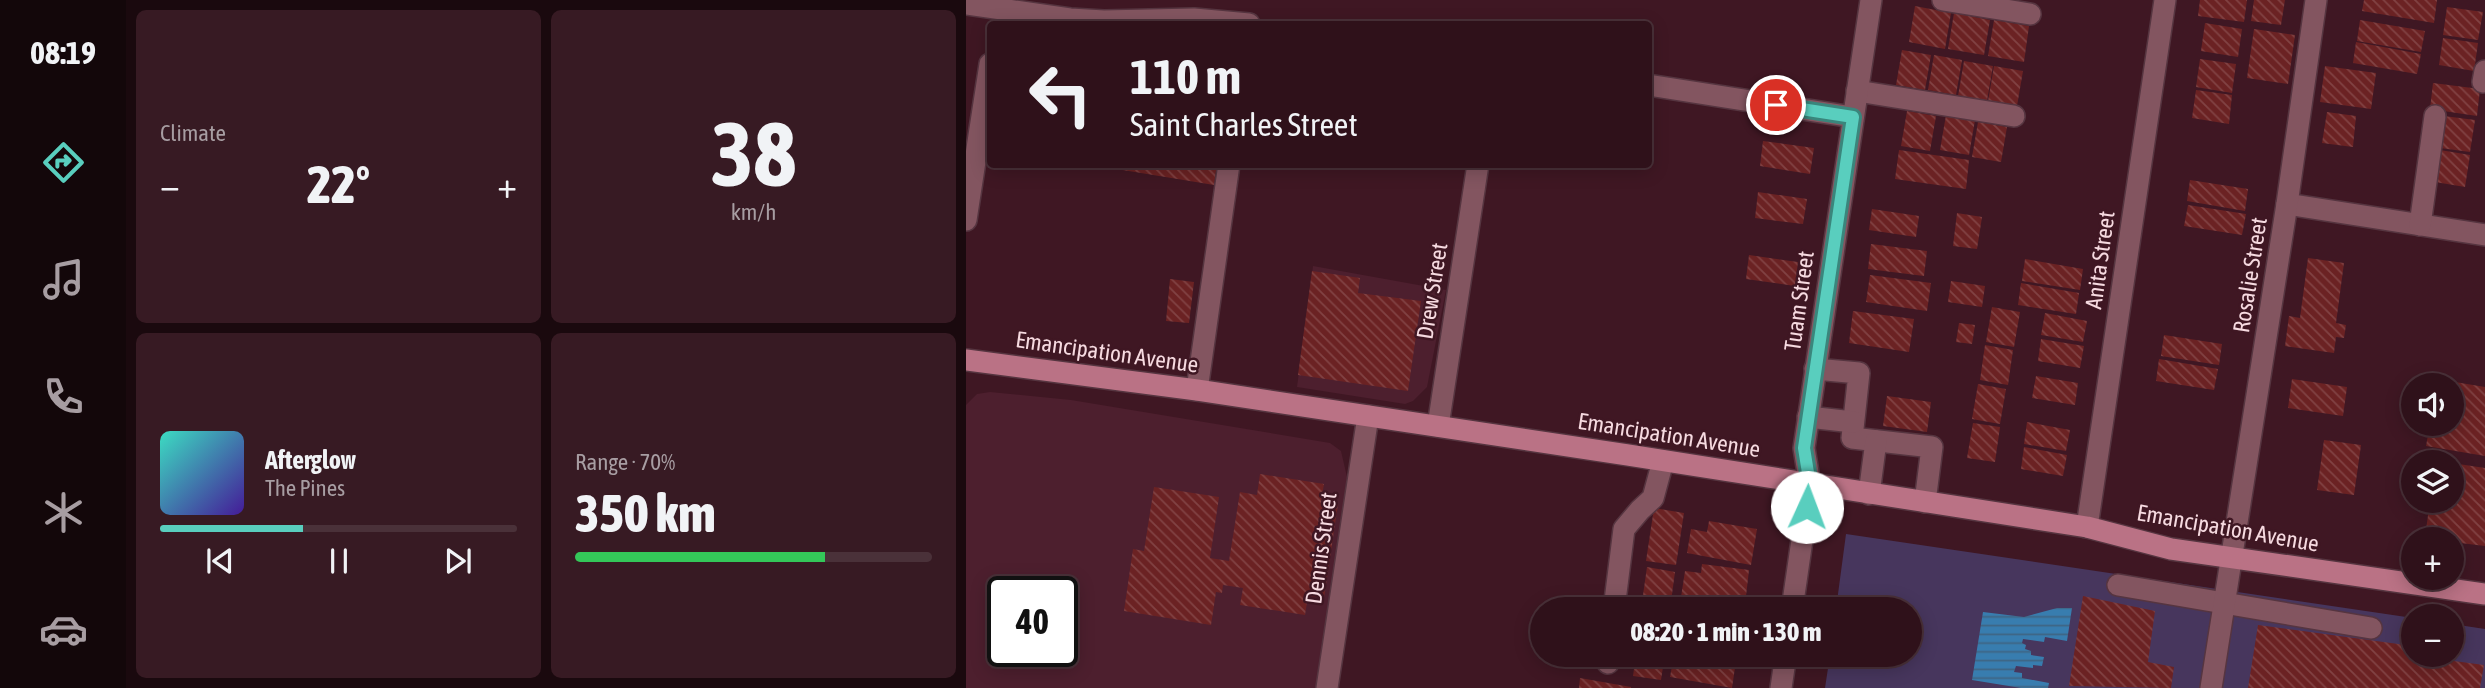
<!DOCTYPE html>
<meta charset="utf-8">
<style>
:root{--surface:#2f111a;--page:#371a23;--text:#f1f3f6;--muted:#a79da2;--line:#4a3139;--accent:#59cebe}
body{margin:0;font-family:"Asap Condensed",sans-serif;background:var(--page);color:var(--text);height:100vh;display:flex;flex-direction:column;font-size:26px;white-space:nowrap}
*{box-sizing:border-box;margin:0}
p{font-size:23px;color:var(--muted)}
.icon{flex:none;width:38px;height:38px;fill:none;stroke:currentColor;stroke-width:2;stroke-linecap:round;stroke-linejoin:round}
.map{position:relative;flex:1;overflow:hidden}
.drawer{display:flex;flex-direction:column;gap:10px;padding:10px;background:#1a090e;width:840px}
.drawer>*{flex:none}
.banner{position:absolute;left:21px;top:21px;width:665px;height:147px;border-radius:7px;box-shadow:0 4px 18px #0003,0 0 0 2px var(--line);background:#2f111a;color:var(--text);overflow:hidden}
.tools{position:absolute;left:1435px;top:373px;display:grid;gap:14px}
.tools a{display:grid;place-items:center;width:63px;height:63px;border-radius:50%;background:var(--surface);box-shadow:0 4px 18px #0003,0 0 0 2px var(--line);font-size:35px}
.speed{position:absolute;left:21px;top:576px;display:flex;gap:14px;font-size:35px;font-weight:700;text-align:center}
.speed>*{display:grid;place-content:center;width:91px;height:91px;border-radius:50%;background:var(--surface);box-shadow:0 4px 18px #0003,0 0 0 2px var(--line);line-height:1}
.speed .limit{border:4px solid #111;border-radius:10px;background:#fff;color:#111}
.pin{position:absolute;display:grid;place-items:center;width:60px;height:60px;color:#fff;margin:-30px;border:4px solid #fff;border-radius:50%;box-shadow:0 2px 7px #0007}
.me{position:absolute;width:77px;margin:-38px;rotate:2deg;stroke-linejoin:round;filter:drop-shadow(0 0 5px #0008)}
.turn{display:flex;align-items:center;gap:24px;height:147px;padding:0 28px;font-size:32px}
.turn .icon{width:91px;height:91px;stroke-width:2.5}
.turn b{display:block;font-size:49px;line-height:60px}
.big{font-size:52px;font-weight:800;line-height:1.1}
.drawer .card{flex:1;display:flex;flex-direction:column;justify-content:center;gap:10px;min-width:0;padding:0 24px;border-radius:10px;background:var(--page)}
.drawer .dial{align-items:center;gap:0}
.dial b{font-size:91px;line-height:1}
.song{display:flex;align-items:center;gap:21px}
.cover{width:84px;height:84px;border-radius:10px;background:linear-gradient(135deg,hsl(170 70% 55%),hsl(260 70% 35%))}
.played{height:7px;border-radius:4px;background:linear-gradient(90deg,var(--accent) 40%,var(--line) 40%)}
.keys{display:flex;justify-content:space-around;direction:ltr}
.heat{display:flex;justify-content:space-between;align-items:center;font-size:38px;direction:ltr}
.charge{height:10px;border-radius:5px;background:linear-gradient(90deg,#34c759 70%,var(--line) 0)}
.drawer .tiles{flex:1;display:grid;gap:10px;grid-template-columns:repeat(2,1fr)}
.trip{position:absolute;left:564px;top:597px;width:392px;height:70px;border-radius:35px;background:var(--surface);box-shadow:0 4px 18px #0003,0 0 0 2px var(--line);font-weight:800;line-height:70px;text-align:center}
main{display:flex;flex:1;min-height:0}
.tab-bar{display:flex;flex-direction:column;width:126px;justify-content:space-around;align-items:center;background:#13070a;color:var(--muted)}
.tab-bar .icon{width:49px;height:49px}
.tab-bar .current{color:var(--accent)}
.tab-bar b{font-size:32px;color:var(--text)}
.map>svg:first-child{display:block}
.built{fill:#4d1f2e;fill-rule:evenodd}
.green{fill:#47365d}
.water{fill:url(#water-rules)}
.building{fill:url(#building-back-hatch)}
.lines{fill:none;stroke-linecap:round;stroke-linejoin:round}
.minor-casing{stroke:#563540;stroke-width:24}
.major-casing{stroke:#563540;stroke-width:24}
.minor{stroke:#835560;stroke-width:21}
.major{stroke:#ba7285;stroke-width:21}
.route-casing{stroke:#3a867c;stroke-width:18}
.route{stroke:#59cebe;stroke-width:12}
.labels{text-anchor:middle;stroke-width:5;stroke-linejoin:round;paint-order:stroke}
.street-label{font-size:23px;fill:#f6dae0;stroke:#3f1723}
</style>
<main>
<nav class="tab-bar">
<b>08:19</b>
<svg class="icon current" aria-label="directions" viewBox="0 0 24 24"><path d="M12 3l9 9-9 9-9-9zM9 14v-3h6M13 9l2 2-2 2"/></svg>
<svg class="icon" aria-label="music" viewBox="0 0 24 24"><path d="M9 18V5l10-2v13"/><circle cx="6" cy="18" r="3"/><circle cx="16" cy="16" r="3"/></svg>
<svg class="icon" aria-label="phone" viewBox="0 0 24 24"><path d="M5 4h4l2 5-3 2q2 4 5 5l2-3 5 2v4C11 20 4 13 5 4z"/></svg>
<svg class="icon" aria-label="climate" viewBox="0 0 24 24"><path d="M12 3v18M4 7l16 10M4 17L20 7"/></svg>
<svg class="icon" aria-label="car" viewBox="0 0 24 24"><path d="M5 17H2v-5l4-1 3-4h7l3 4 3 1v5h-3M9 17h6M6 11h13"/><circle cx="7" cy="17" r="2"/><circle cx="17" cy="17" r="2"/></svg>
</nav>
<section class="drawer">
<div class="tiles">
<div class="card"><p>Climate</p>
<div class="heat"><a>−</a><b class="big">22°</b><a>+</a></div>
</div>
<div class="card dial"><b>38</b><p>km/h</p></div>
<div class="card">
<div class="song"><i class="cover"></i><div><b>Afterglow</b><p>The Pines</p></div></div>
<div class="played"></div>
<div class="keys"><svg class="icon" aria-label="previous" viewBox="0 0 24 24"><path d="M18 5L8 12l10 7zM5 5v14"/></svg><svg class="icon" aria-label="pause" viewBox="0 0 24 24"><path d="M8 5v14M16 5v14"/></svg><svg class="icon" aria-label="next" viewBox="0 0 24 24"><path d="M6 5l10 7-10 7zM19 5v14"/></svg></div>
</div>
<div class="card"><p>Range · 70%</p><b class="big">350 km</b><div class="charge"></div></div>
</div>
</section>
<div class="map">
<svg width="1519" height="688" viewBox="0 0 1519 688">
<defs>
<pattern id="water-rules" width="6" height="5" patternUnits="userSpaceOnUse" patternTransform="scale(1.75)"><rect width="6" height="5" fill="#387daf"/><path d="M0 2.5h6" fill="none" stroke="#3f6584"/></pattern>
<pattern id="building-back-hatch" width="6" height="6" patternUnits="userSpaceOnUse" patternTransform="scale(1.75)"><rect width="6" height="6" fill="#6b2223"/><path d="M-1 5l2 2M0 0l6 6M5-1l2 2" fill="none" stroke="#814243"/></pattern>
</defs>
<rect width="100%" height="100%" fill="#3f1723"/>
<g class="built">
<path d="M 347,266 L 480,290 L 461,387 L 447,401 L 439,404 L 331,387 Z"/>
<path d="M 24,392 L 105,400 L 364,443 L 375,451 L 381,477 L 354,688 L 0,688 L 0,405 L 11,394 ZM 37,592 L 96,592 L 96,651 L 37,651 Z"/>
</g>
<path class="green" d="M 880,534 L 1447,618 L 1447,654 L 1486,654 L 1486,624 L 1519,629 L 1519,688 L 859,688 L 864,655 L 943,654 L 943,609 L 870,609 Z"/>
<path class="water" d="M 1091,608 L 1106,608 L 1101,641 L 1079,637 L 1078,642 L 1057,639 L 1056,643 L 1060,645 L 1059,649 L 1065,651 L 1065,655 L 1078,657 L 1076,666 L 1067,665 L 1067,668 L 1050,666 L 1048,672 L 1056,673 L 1056,678 L 1083,683 L 1082,688 L 1055,688 L 1006,680 L 1017,612 L 1058,617 Z"/>
<g class="building">
<path d="M 1234,0 L 1281,0 L 1278,22 L 1232,16 Z"/>
<path d="M 1288,0 L 1319,0 L 1315,25 L 1285,21 Z"/>
<path d="M 1398,0 L 1471,0 L 1468,23 L 1396,11 Z"/>
<path d="M 949,6 L 985,13 L 979,49 L 943,42 Z"/>
<path d="M 1481,7 L 1517,12 L 1512,40 L 1477,35 Z"/>
<path d="M 988,13 L 1024,20 L 1018,55 L 982,49 Z"/>
<path d="M 1028,20 L 1063,26 L 1058,62 L 1022,56 Z"/>
<path d="M 1394,20 L 1459,31 L 1455,52 L 1391,41 Z"/>
<path d="M 1239,23 L 1276,29 L 1272,57 L 1235,51 Z"/>
<path d="M 1288,29 L 1329,35 L 1322,84 L 1281,78 Z"/>
<path d="M 1477,38 L 1512,43 L 1508,71 L 1473,65 Z"/>
<path d="M 1390,42 L 1455,54 L 1451,74 L 1387,63 Z"/>
<path d="M 936,50 L 965,55 L 959,90 L 930,85 Z"/>
<path d="M 968,55 L 996,60 L 990,95 L 962,90 Z"/>
<path d="M 1234,59 L 1270,64 L 1266,93 L 1230,87 Z"/>
<path d="M 998,61 L 1027,66 L 1021,101 L 992,96 Z"/>
<path d="M 1028,66 L 1057,71 L 1051,106 L 1022,101 Z"/>
<path d="M 1359,66 L 1410,73 L 1405,109 L 1354,102 Z"/>
<path d="M 1467,83 L 1514,89 L 1511,116 L 1464,109 Z"/>
<path d="M 1230,90 L 1266,95 L 1263,124 L 1226,118 Z"/>
<path d="M 941,111 L 970,116 L 964,151 L 935,146 Z"/>
<path d="M 1361,112 L 1390,116 L 1387,147 L 1356,143 Z"/>
<path d="M 980,115 L 1009,120 L 1003,155 L 974,150 Z"/>
<path d="M 1478,116 L 1509,120 L 1504,152 L 1474,148 Z"/>
<path d="M 1012,122 L 1041,127 L 1035,162 L 1006,157 Z"/>
<path d="M 797,141 L 848,148 L 844,174 L 794,166 Z"/>
<path d="M 933,150 L 1003,160 L 1000,189 L 929,179 Z"/>
<path d="M 1474,150 L 1504,155 L 1499,187 L 1469,182 Z"/>
<path d="M 120,164 L 251,164 L 248,185 Z"/>
<path d="M 1224,180 L 1282,189 L 1279,211 L 1221,201 Z"/>
<path d="M 792,192 L 841,199 L 837,224 L 789,218 Z"/>
<path d="M 1222,205 L 1280,214 L 1276,235 L 1218,226 Z"/>
<path d="M 906,209 L 953,216 L 950,237 L 903,230 Z"/>
<path d="M 991,213 L 1016,217 L 1011,249 L 987,246 Z"/>
<path d="M 905,244 L 961,251 L 958,276 L 902,269 Z"/>
<path d="M 783,255 L 832,262 L 829,286 L 780,279 Z"/>
<path d="M 1342,258 L 1378,263 L 1370,323 L 1380,325 L 1378,338 L 1370,337 L 1368,353 L 1319,346 L 1323,316 L 1334,318 Z"/>
<path d="M 1059,259 L 1117,269 L 1114,290 L 1056,281 Z"/>
<path d="M 346,271 L 394,278 L 392,293 L 455,301 L 442,391 L 332,375 Z"/>
<path d="M 904,275 L 965,283 L 961,311 L 900,302 Z"/>
<path d="M 204,279 L 228,282 L 223,323 L 200,321 Z"/>
<path d="M 985,281 L 1019,286 L 1016,307 L 982,302 Z"/>
<path d="M 1055,283 L 1113,293 L 1110,314 L 1052,305 Z"/>
<path d="M 1026,307 L 1054,312 L 1048,347 L 1020,342 Z"/>
<path d="M 887,311 L 948,319 L 943,352 L 883,343 Z"/>
<path d="M 1079,313 L 1121,321 L 1117,342 L 1075,335 Z"/>
<path d="M 993,323 L 1009,325 L 1006,344 L 990,342 Z"/>
<path d="M 1198,335 L 1256,344 L 1253,365 L 1195,356 Z"/>
<path d="M 1075,339 L 1118,346 L 1114,368 L 1072,361 Z"/>
<path d="M 1019,345 L 1047,350 L 1042,385 L 1014,380 Z"/>
<path d="M 1193,359 L 1252,369 L 1248,390 L 1190,381 Z"/>
<path d="M 1070,376 L 1112,383 L 1109,405 L 1066,398 Z"/>
<path d="M 1326,379 L 1381,387 L 1377,416 L 1322,408 Z"/>
<path d="M 1471,379 L 1519,387 L 1519,456 L 1460,446 L 1464,424 L 1486,424 L 1486,385 L 1470,385 Z"/>
<path d="M 1012,384 L 1040,389 L 1034,424 L 1006,419 Z"/>
<path d="M 921,396 L 965,402 L 961,432 L 917,426 Z"/>
<path d="M 1061,422 L 1104,430 L 1100,451 L 1058,444 Z"/>
<path d="M 1007,423 L 1034,427 L 1029,462 L 1001,458 Z"/>
<path d="M 1358,440 L 1395,445 L 1388,495 L 1351,490 Z"/>
<path d="M 1058,447 L 1101,455 L 1097,476 L 1055,469 Z"/>
<path d="M 1486,463 L 1519,468 L 1519,546 L 1486,542 L 1486,539 L 1459,538 L 1464,500 L 1486,500 Z"/>
<path d="M 294,474 L 358,484 L 355,501 L 372,504 L 358,598 L 342,596 L 339,615 L 274,605 L 277,588 L 257,585 L 256,593 L 250,592 L 245,625 L 158,611 L 167,549 L 178,551 L 188,487 L 253,497 L 244,558 L 263,561 L 274,492 L 291,495 Z"/>
<path d="M 688,508 L 718,513 L 710,565 L 680,561 Z"/>
<path d="M 743,521 L 791,529 L 785,565 L 721,553 L 725,529 L 741,532 Z"/>
<path d="M 736,564 L 783,570 L 779,605 L 715,597 L 719,571 L 735,573 Z"/>
<path d="M 681,567 L 709,572 L 704,609 L 675,609 Z"/>
<path d="M 1117,596 L 1189,611 L 1182,662 L 1208,667 L 1205,688 L 1103,686 Z"/>
<path d="M 728,603 L 758,608 L 758,609 L 727,609 Z"/>
<path d="M 1292,625 L 1447,646 L 1447,654 L 1486,654 L 1486,651 L 1489,652 L 1488,661 L 1518,665 L 1514,688 L 1282,688 Z"/>
<path d="M 670,654 L 699,654 L 695,680 L 667,676 Z"/>
<path d="M 721,654 L 771,654 L 766,688 L 704,677 L 708,655 L 720,657 Z"/>
<path d="M 614,678 L 665,687 L 665,688 L 613,688 Z"/>
</g>
<g class="lines">
<defs>
<g id="minor">
<path d="M 977,0 L 1064,14"/>
<path d="M 0,4 L 104,19 L 138,21 L 228,19 L 283,24"/>
<path d="M 1517,82 L 1519,71"/>
<path d="M 682,85 L 887,117"/>
<path d="M 891,91 L 1048,116"/>
<path d="M 1321,204 L 1519,235"/>
<path d="M 0,220 L 24,64"/>
<path d="M 1454,225 L 1469,116"/>
<path d="M 849,369 L 893,373 L 886,438 L 966,447 L 959,502"/>
<path d="M 231,390 L 263,164"/>
<path d="M 842,417 L 887,422"/>
<path d="M 472,426 L 512,164"/>
<path d="M 903,494 L 910,441"/>
<path d="M 1121,527 L 1199,0"/>
<path d="M 1152,585 L 1405,628"/>
<path d="M 648,609 L 658,529 L 674,510 L 687,498 L 697,461"/>
<path d="M 826,609 L 844,485 L 838,448 L 905,0"/>
<path d="M 642,663 L 643,654"/>
<path d="M 361,688 L 402,416"/>
<path d="M 815,688 L 820,654"/>
<path d="M 1245,688 L 1321,204 L 1350,0"/>
</g>
<path id="major" d="M 0,360 L 231,390 L 662,455 L 1121,527 L 1205,549 L 1519,594"/>
</defs>
<use href="#minor" class="minor-casing"/>
<use href="#major" class="major-casing"/>
<use href="#minor" class="minor"/>
<use href="#major" class="major"/>
</g>
<g class="lines">
<defs>
<path id="route" d="M 810,105 L 887,117 L 838,448 L 844,485 L 841,507"/>
</defs>
<use href="#route" class="route-casing"/>
<use href="#route" class="route"/>
</g>
<g class="labels">
<g class="street-label">
<text transform="translate(1134 260) rotate(-82)" y="8">Anita Street</text>
<text transform="translate(1284 275) rotate(-81)" y="8">Rosalie Street</text>
<text transform="translate(466 291) rotate(-81)" y="8">Drew Street</text>
<text transform="translate(833 301) rotate(-82)" y="8">Tuam Street</text>
<text transform="translate(141 352) rotate(8)" y="8">Emancipation Avenue</text>
<text transform="translate(703 435) rotate(9)" y="8">Emancipation Avenue</text>
<text transform="translate(1262 528) rotate(10)" y="8">Emancipation Avenue</text>
<text transform="translate(355 548) rotate(-82)" y="8">Dennis Street</text>
</g>
</g>
</svg>
<div class="tools">
<a><svg class="icon" aria-label="sound" viewBox="0 0 24 24"><path d="M4 9h4l5-4v14l-5-4H4zM17 9q2 3 0 6"/></svg></a>
<a><svg class="icon" aria-label="layers" viewBox="0 0 24 24"><path d="M12 4l9 5-9 5-9-5zM3 14l9 5 9-5"/></svg></a>
<a>+</a>
<a>−</a>
</div>
<div class="speed"><div class="limit">40</div></div>
<div class="pin" style="left:810px;top:105px;background:#d93025"><svg class="icon" aria-label="arrive" viewBox="0 0 24 24"><path d="M6 21V4h12l-3 4 3 4H6"/></svg></div>
<svg class="me" style="left:841px;top:507px" viewBox="-20 -20 40 40"><circle r="19" fill="#fff"/><path d="M0-13L10 11 0 6-10 11z" fill="#59cebe"/></svg>
<div class="trip">08:20 · 1 min · 130 m</div>
<div class="banner">
<div class="turn"><svg class="icon" aria-label="left" viewBox="0 0 24 24"><path d="M17 20v-9H6M10 6l-5 5 5 5"/></svg><div><b>110 m</b>Saint Charles Street</div></div>
</div>
</div>
</main>
